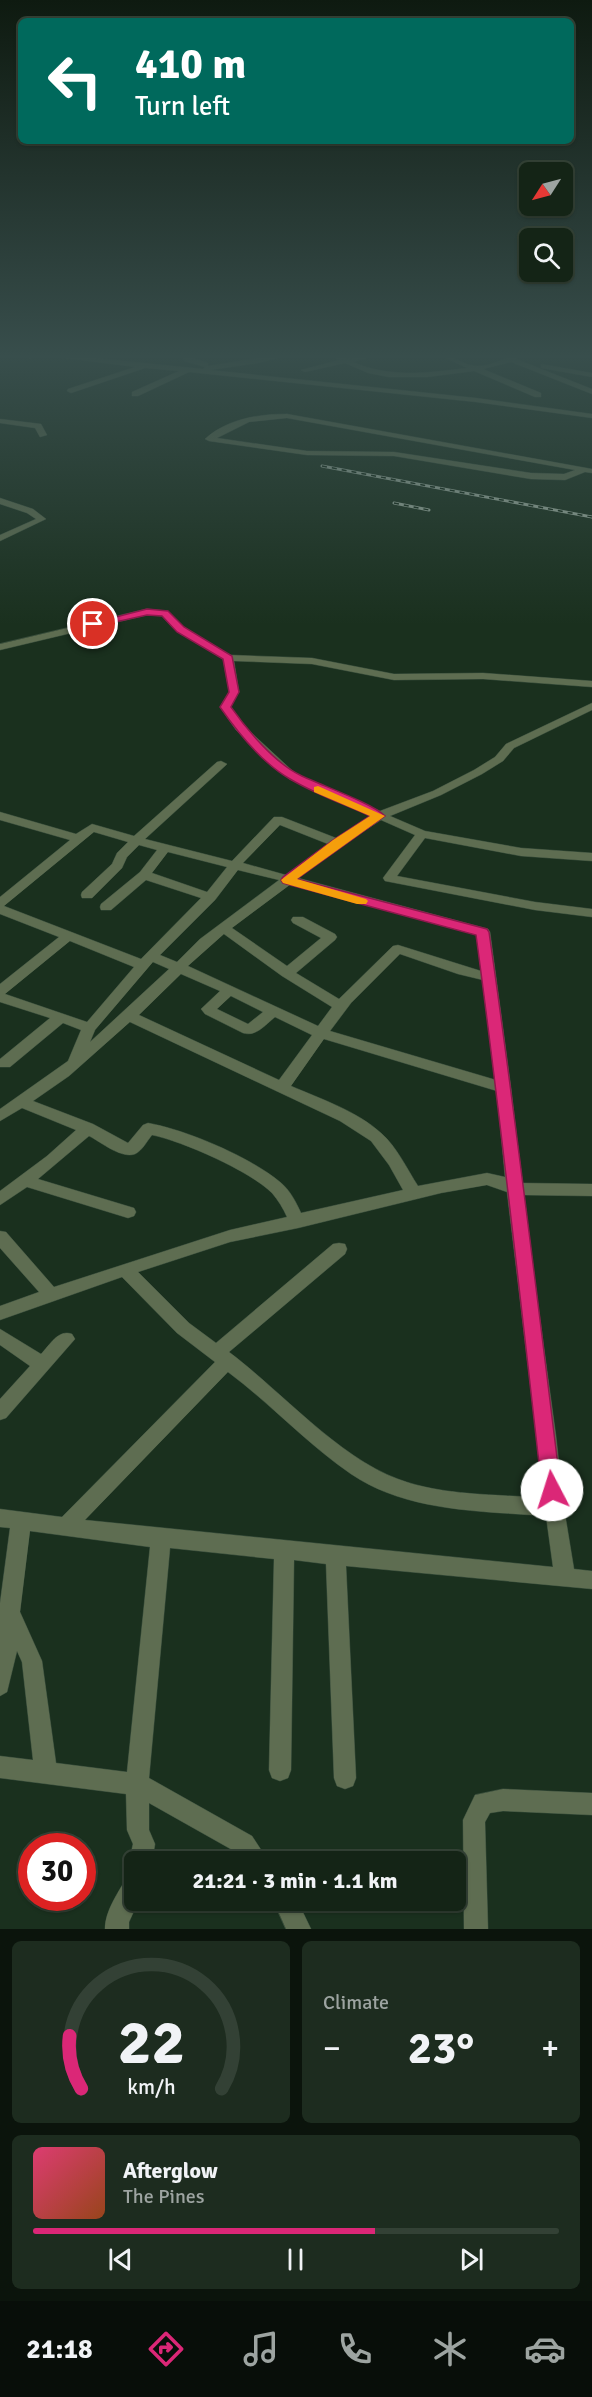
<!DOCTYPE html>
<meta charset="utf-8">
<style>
:root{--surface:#142416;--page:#1d2c1f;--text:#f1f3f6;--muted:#9da4a1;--line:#334135;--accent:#db2777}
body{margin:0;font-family:Signika,sans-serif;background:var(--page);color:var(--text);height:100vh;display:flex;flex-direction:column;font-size:22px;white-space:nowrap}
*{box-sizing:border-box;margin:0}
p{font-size:20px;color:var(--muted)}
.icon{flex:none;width:33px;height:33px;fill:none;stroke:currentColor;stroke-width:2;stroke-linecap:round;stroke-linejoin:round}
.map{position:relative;height:1929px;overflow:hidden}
.drawer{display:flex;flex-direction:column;gap:12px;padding:12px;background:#0b140c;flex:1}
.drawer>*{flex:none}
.top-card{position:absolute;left:18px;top:18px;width:556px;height:126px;border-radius:9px;box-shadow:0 2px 4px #0004,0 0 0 2px var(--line);background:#00695c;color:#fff;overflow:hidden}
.needle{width:39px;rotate:234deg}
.fabs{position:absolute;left:519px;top:162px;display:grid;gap:12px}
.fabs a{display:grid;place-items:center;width:54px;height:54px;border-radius:9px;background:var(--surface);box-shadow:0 2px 4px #0004,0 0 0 2px var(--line);font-size:30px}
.speed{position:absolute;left:18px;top:1833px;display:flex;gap:12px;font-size:30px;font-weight:700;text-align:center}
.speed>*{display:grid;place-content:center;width:78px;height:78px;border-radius:50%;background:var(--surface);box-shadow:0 2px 4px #0004,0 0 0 2px var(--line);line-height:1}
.speed .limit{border:9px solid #d22;background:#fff;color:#111}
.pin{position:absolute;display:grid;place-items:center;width:51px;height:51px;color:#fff;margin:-26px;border:3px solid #fff;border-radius:50%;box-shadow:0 2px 6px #0007}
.me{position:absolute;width:66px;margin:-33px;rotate:355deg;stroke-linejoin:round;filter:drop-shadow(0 0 4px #0008)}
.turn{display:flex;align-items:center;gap:21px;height:126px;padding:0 18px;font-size:27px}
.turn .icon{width:78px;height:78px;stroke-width:2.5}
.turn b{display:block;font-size:42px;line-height:51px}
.big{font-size:45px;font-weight:700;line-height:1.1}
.drawer .widget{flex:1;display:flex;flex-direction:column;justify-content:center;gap:9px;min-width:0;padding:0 21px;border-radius:9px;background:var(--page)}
.drawer .dial{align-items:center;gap:0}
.dial svg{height:156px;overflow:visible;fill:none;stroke:var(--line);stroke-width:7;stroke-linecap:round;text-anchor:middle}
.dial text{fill:var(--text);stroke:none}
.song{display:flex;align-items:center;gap:18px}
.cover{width:72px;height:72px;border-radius:9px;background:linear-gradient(135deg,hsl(340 70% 55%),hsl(20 70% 35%))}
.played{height:6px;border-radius:3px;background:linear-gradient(90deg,var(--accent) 65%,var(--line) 65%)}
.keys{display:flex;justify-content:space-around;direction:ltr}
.heat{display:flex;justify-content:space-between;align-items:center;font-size:33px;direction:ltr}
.drawer .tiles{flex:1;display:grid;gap:12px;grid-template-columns:1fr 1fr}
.widget:last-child{grid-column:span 2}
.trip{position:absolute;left:124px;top:1851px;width:342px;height:60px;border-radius:9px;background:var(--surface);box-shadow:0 2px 4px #0004,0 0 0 2px var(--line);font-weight:700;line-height:60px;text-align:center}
.menu{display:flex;height:96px;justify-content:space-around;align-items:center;background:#080e09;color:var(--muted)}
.menu .icon{width:42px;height:42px}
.menu .on{color:var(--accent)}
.menu b{font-size:27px;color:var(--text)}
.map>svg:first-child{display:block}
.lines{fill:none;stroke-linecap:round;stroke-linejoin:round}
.minor-casing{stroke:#374c3b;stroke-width:1}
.minor{fill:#5e6d51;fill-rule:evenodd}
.rail-casing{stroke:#9fafa1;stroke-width:3}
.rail{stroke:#102615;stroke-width:1.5;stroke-dasharray:5;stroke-linecap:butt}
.route{fill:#db2777;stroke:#8e194d;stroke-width:1.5}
.slow{fill:#f59e0b}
</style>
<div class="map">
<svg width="592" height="1929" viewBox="0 0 592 1929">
<rect width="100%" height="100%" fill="#1a301e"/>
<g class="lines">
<defs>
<g id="minor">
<path d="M 41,355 L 65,355 L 203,369 L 205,367 L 184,361 L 183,355 L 192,355 L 193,358 L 208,363 L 208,366 L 276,355 L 290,355 L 258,363 L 210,370 L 476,398 L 592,414 L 592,418 L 476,402 L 189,372 L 138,396 L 132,396 L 132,392 L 179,371 L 145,368 L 71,393 L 67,391 L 68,389 L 135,367 Z"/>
<path d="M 329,355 L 339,355 L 347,359 L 377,355 L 353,362 C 389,378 428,373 467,368 L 439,355 C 453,355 463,365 476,366 C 492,367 507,355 523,355 L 516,359 L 592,389 L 592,394 L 511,362 L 483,369 L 541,393 L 541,397 L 535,397 L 474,371 L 427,377 L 389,377 L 368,373 L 345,363 L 305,372 L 301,370 L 339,360 Z"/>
<path d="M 541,364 L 592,373 L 592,377 L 541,368 Z"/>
<path d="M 287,414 L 592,469 L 592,473 L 585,472 L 565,480 L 531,479 L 394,456 L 307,455 L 209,441 L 205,439 C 227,419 258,414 287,414 ZM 287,418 L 575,470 L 564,474 L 531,473 L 394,452 L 307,451 L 217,438 L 249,422 Z"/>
<path d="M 0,419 L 41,424 L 47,435 L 40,437 L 35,428 L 0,423 Z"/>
<path d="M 0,498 L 33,509 L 46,519 L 0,541 L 0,535 L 36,519 L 27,513 L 0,504 Z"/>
<path d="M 147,609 L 168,611 L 184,627 L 230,655 L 312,658 L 394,674 L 483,673 L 592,681 L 592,687 L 483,679 L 394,680 L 312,664 L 234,661 L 239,692 L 230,707 L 244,726 L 297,775 L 380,811 L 433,791 L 474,770 L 495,757 L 506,744 L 592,703 L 592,710 L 514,748 L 503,761 L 482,774 L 441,795 L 390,816 L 425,831 L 521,848 L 592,853 L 592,861 L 521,856 L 425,838 L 397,876 L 535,902 L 592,909 L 592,917 L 535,910 L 385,881 L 383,878 L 415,835 L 381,820 L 341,846 L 298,878 L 488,929 L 490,932 L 511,1088 L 522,1183 L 592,1184 L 592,1196 L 523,1195 L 556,1436 L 564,1508 L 574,1569 L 592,1571 L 592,1589 L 346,1566 L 356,1778 L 353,1786 L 345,1789 L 337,1786 L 334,1778 L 326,1564 L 294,1560 L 291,1770 L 288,1778 L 280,1781 L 272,1778 L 269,1770 L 274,1559 L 170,1548 L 149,1778 L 252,1836 L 269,1862 L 243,1862 L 236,1852 L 149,1803 L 149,1830 L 155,1844 L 152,1862 L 135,1862 L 135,1871 L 132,1870 L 129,1862 L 133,1844 L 127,1830 L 126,1794 L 0,1778 L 0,1756 L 33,1760 L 22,1662 L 17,1651 L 7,1692 L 0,1696 L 0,1603 L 10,1528 L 0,1527 L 0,1509 L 62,1517 L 215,1362 L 177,1333 L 122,1277 L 0,1320 L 0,1306 L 39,1292 L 0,1248 L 0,1231 L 6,1232 L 54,1287 L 230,1230 L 287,1217 C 283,1208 278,1200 272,1193 C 250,1171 182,1141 152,1135 C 147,1141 142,1151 135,1154 C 121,1159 101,1142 89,1136 L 38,1179 L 134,1208 L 136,1212 L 134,1216 L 128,1218 L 27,1187 L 0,1205 L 0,1191 L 47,1156 L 76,1130 L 22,1108 L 0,1121 L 0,1109 L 68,1061 L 81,1030 L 63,1023 L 10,1067 L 0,1067 L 0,1059 L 50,1018 L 0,1002 L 0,984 L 59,937 L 0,914 L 0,897 L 70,840 L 0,820 L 0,812 L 76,834 L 92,824 L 134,836 L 217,762 L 221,761 L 227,764 L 225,766 L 145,839 L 232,861 L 274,817 L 282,817 L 336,838 L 371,816 L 289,779 L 236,730 L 220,707 L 229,692 L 223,659 L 176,631 L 162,616 L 147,615 L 0,650 L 0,644 ZM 280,825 L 328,844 L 286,875 L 243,863 ZM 94,832 L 128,842 L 117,853 L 112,864 L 82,892 L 81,895 L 82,898 L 92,898 L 122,868 L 127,857 L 139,845 L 157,850 L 140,872 L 101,904 L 100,907 L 101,910 L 111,910 L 146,880 L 201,898 L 141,959 L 4,906 ZM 168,852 L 227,867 L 207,892 L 152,873 ZM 238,870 L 279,880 L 200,939 L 177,962 L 160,955 L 215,900 ZM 291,884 L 477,934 L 481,971 L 398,945 L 393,946 L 339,999 L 296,973 L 335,940 L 337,937 L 335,934 L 303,917 L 293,917 L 291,920 L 293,923 L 321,938 L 287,966 L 232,928 ZM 224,934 L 282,976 L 332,1007 L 318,1026 L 188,966 ZM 70,941 L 134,967 L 87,1022 L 5,994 ZM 400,954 L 458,974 L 483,980 L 496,1080 L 330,1031 L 351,1003 ZM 153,962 L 169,969 L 90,1042 L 95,1030 ZM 181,974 L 220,991 L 201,1009 L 205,1014 L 243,1033 C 256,1037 265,1025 275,1017 L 312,1035 L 279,1080 L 139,1015 ZM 231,996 L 263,1012 L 248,1024 L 217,1009 ZM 130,1022 L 340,1121 L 371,1141 L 389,1165 L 403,1190 L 301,1213 C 296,1202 290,1190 280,1182 C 250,1157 187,1130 148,1123 L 143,1125 L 128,1143 L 93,1124 L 33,1101 L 69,1076 ZM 324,1039 L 497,1091 L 505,1177 L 487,1173 L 418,1186 C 407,1169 397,1147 381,1133 C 357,1111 321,1099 291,1086 ZM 487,1185 L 507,1192 L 544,1498 C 496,1494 443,1496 398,1479 C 338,1457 281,1391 229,1352 L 345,1254 L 347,1249 L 345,1244 L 339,1243 L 333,1244 L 216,1343 L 189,1323 L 138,1272 L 230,1242 L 298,1228 L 441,1193 ZM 228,1372 C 271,1404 307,1444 351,1474 C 407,1512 481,1511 546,1516 L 553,1567 L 85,1520 ZM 30,1531 L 150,1547 L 127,1772 L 56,1763 L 42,1661 L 20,1612 Z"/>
<path d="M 0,1329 L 41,1354 C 50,1345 58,1329 72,1334 L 75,1339 L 6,1418 L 0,1420 L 0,1399 L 30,1366 L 0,1345 Z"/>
<path d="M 503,1789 L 592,1793 L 592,1815 L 503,1811 L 490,1813 L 485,1822 L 488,1929 L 464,1929 L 463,1820 L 475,1795 Z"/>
<path d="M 135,1873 L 135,1900 L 139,1900 L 129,1922 L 129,1929 L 105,1929 C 105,1911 118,1893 127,1877 Z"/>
<path d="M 273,1900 L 297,1900 L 311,1929 L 286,1929 Z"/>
</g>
</defs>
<use href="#minor" class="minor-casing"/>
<use href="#minor" class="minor"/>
<defs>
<g id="rail">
<path d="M 30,357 L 34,355"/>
<path d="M 322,466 L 592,517"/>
<path d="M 394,503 L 429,510"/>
</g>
</defs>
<use href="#rail" class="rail-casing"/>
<use href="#rail" class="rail"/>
</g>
<linearGradient id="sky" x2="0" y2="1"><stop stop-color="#0e1a10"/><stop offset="0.57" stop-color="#384e4c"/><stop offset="1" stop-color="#384e4c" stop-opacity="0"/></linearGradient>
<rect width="592" height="625" fill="url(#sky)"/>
<path class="route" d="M 147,609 L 168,611 L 184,627 L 232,656 L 239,692 L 231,707 C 247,730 275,763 300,775 C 320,785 372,803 385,816 L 297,879 L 487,929 L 489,932 C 516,1118 538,1304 561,1490 L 559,1496 L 552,1499 L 545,1496 L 542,1490 C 521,1305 501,1120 476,935 L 283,883 L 281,880 L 283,877 L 333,840 L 370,816 C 344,804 315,794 290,779 C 262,763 238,733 220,707 L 229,692 L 223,659 L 177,632 L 162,616 L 147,615 L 93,627 L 88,624 Z"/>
<path class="slow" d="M 318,786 L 385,816 L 297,879 L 366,899 L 368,901 L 366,904 L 357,904 L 283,883 L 281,880 L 333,840 L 370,816 L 314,792 L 314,787 Z"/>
</svg>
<div class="fabs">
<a><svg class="needle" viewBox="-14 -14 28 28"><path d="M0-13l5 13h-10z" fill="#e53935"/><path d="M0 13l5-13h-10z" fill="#9da4a1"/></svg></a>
<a><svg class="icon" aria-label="search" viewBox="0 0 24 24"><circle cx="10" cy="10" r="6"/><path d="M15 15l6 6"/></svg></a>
</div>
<div class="speed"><div class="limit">30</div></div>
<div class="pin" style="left:93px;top:624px;background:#d93025"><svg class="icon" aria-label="arrive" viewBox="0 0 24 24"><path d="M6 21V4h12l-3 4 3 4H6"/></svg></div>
<svg class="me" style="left:552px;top:1490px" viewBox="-20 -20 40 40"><circle r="19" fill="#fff"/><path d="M0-13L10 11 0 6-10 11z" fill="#db2777"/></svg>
<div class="trip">21:21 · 3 min · 1.1 km</div>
<div class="top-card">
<div class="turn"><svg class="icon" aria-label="left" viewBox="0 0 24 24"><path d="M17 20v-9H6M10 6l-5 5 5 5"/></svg><div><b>410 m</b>Turn left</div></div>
</div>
</div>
<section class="drawer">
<div class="tiles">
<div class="widget dial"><svg viewBox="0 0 100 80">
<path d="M14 69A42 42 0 1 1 86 69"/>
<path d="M14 69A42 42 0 0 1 8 42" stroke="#db2777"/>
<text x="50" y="56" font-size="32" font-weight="700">22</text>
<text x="50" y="72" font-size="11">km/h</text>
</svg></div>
<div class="widget"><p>Climate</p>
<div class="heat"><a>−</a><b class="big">23°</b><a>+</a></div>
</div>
<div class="widget">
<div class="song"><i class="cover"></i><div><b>Afterglow</b><p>The Pines</p></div></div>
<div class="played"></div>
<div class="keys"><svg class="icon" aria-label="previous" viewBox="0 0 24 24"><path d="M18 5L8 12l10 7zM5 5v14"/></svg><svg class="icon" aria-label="pause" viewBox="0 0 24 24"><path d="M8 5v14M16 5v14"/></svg><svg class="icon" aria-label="next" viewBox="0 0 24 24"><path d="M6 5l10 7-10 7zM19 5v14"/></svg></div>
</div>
</div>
</section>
<nav class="menu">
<b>21:18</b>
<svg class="icon on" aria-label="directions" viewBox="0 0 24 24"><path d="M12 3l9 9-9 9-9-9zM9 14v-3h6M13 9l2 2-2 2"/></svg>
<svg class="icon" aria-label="music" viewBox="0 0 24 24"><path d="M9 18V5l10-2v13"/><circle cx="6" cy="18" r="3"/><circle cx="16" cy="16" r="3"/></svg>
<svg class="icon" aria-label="phone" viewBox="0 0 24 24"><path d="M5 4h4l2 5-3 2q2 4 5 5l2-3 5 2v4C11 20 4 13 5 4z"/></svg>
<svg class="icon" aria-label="climate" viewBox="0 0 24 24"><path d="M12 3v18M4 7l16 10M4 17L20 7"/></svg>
<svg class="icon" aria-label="car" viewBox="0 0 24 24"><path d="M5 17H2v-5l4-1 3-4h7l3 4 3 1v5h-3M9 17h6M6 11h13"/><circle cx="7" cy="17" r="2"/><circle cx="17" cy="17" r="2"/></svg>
</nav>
